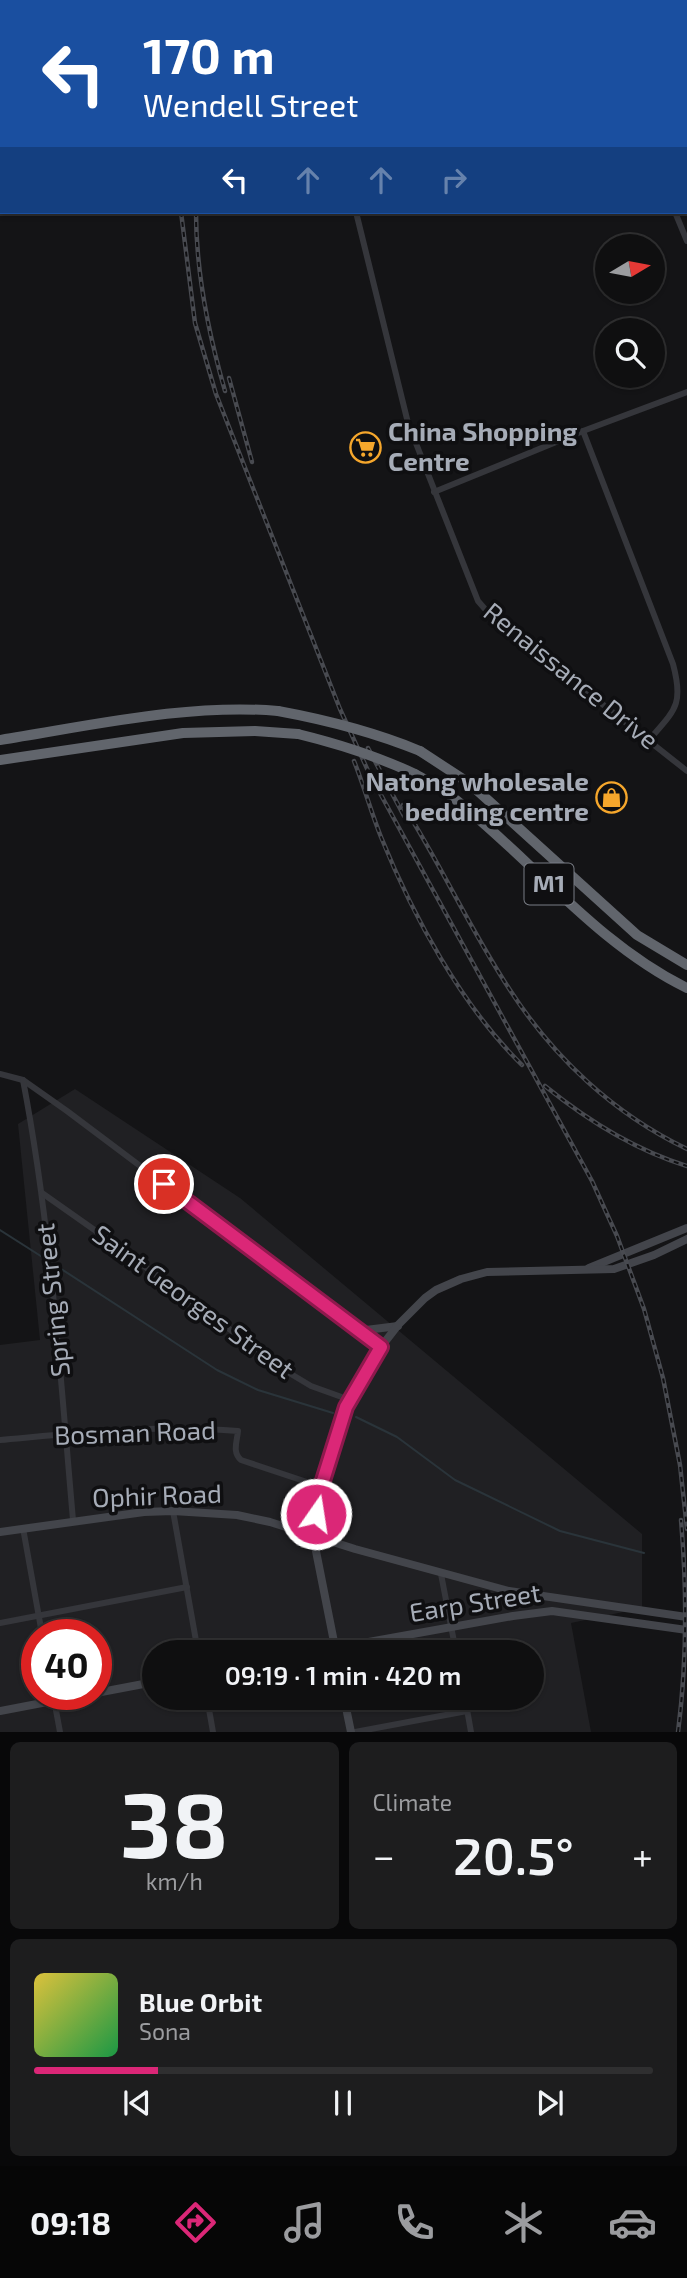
<!DOCTYPE html>
<meta charset="utf-8">
<style>
:root{--surface:#0f0f10;--page:#1d1d1e;--text:#f1f3f6;--muted:#9b9c9f;--line:#2f2f30;--accent:#db2777}
body{margin:0;font-family:"Exo 2",sans-serif;background:var(--page);color:var(--text);height:100vh;display:flex;flex-direction:column;font-size:26px;white-space:nowrap}
*{box-sizing:border-box;margin:0}
p{font-size:23px;color:var(--muted)}
.icon{flex:none;width:38px;height:38px;fill:none;stroke:currentColor;stroke-width:2;stroke-linecap:round;stroke-linejoin:round}
.map{position:relative;height:1732px;overflow:hidden}
.sheet{display:flex;flex-direction:column;gap:10px;padding:10px;background:#080809;flex:1}
.sheet>*{flex:none}
.guide{position:absolute;left:0px;top:0px;width:688px;height:214px;box-shadow:0 2px 5px #0004,0 0 0 2px var(--line);background:#1a4fa0;color:#fff;overflow:hidden}
.needle{width:46px;rotate:80deg}
.controls{position:absolute;left:595px;top:234px;display:grid;gap:14px}
.controls a{display:grid;place-items:center;width:70px;height:70px;border-radius:50%;background:var(--surface);box-shadow:0 2px 5px #0004,0 0 0 2px var(--line);font-size:35px}
.speed{position:absolute;left:21px;top:1619px;display:flex;gap:14px;font-size:35px;font-weight:700;text-align:center}
.speed>*{display:grid;place-content:center;width:91px;height:91px;border-radius:50%;background:var(--surface);box-shadow:0 2px 5px #0004,0 0 0 2px var(--line);line-height:1}
.speed .limit{border:10px solid #d22;background:#fff;color:#111}
.pin{position:absolute;display:grid;place-items:center;width:60px;height:60px;color:#fff;margin:-30px;border:4px solid #fff;border-radius:50%;box-shadow:0 2px 7px #0007}
.me{position:absolute;width:77px;margin:-38px;rotate:13deg;stroke-linejoin:round;filter:drop-shadow(0 0 5px #0008)}
.turn{display:flex;align-items:center;gap:24px;height:147px;padding:0 28px;font-size:32px}
.turn .icon{width:91px;height:91px;stroke-width:2.5}
.turn b{display:block;font-size:49px;line-height:60px}
.lanes{display:flex;align-items:center;height:66px;padding:0 28px;background:#0003;justify-content:center;gap:35px;direction:ltr}
.lanes .off{opacity:.35}
.big{font-size:52px;font-weight:600;line-height:1.1}
.sheet .card{flex:1;display:flex;flex-direction:column;justify-content:center;gap:10px;min-width:0;padding:0 24px;border-radius:10px;background:var(--page)}
.sheet .dial{align-items:center;gap:0}
.dial b{font-size:91px;line-height:1}
.song{display:flex;align-items:center;gap:21px}
.cover{width:84px;height:84px;border-radius:10px;background:linear-gradient(135deg,hsl(50 70% 55%),hsl(140 70% 35%))}
.played{height:7px;border-radius:4px;background:linear-gradient(90deg,var(--accent) 20%,var(--line) 20%)}
.keys{display:flex;justify-content:space-around;direction:ltr}
.heat{display:flex;justify-content:space-between;align-items:center;font-size:38px;direction:ltr}
.sheet .tiles{flex:1;display:grid;gap:10px;grid-template-columns:1fr 1fr}
.card:last-child{grid-column:span 2}
.trip{position:absolute;left:142px;top:1640px;width:402px;height:70px;border-radius:35px;background:var(--surface);box-shadow:0 2px 5px #0004,0 0 0 2px var(--line);font-weight:600;line-height:70px;text-align:center}
.tab-bar{display:flex;height:112px;justify-content:space-around;align-items:center;background:#060606;color:var(--muted)}
.tab-bar .icon{width:49px;height:49px}
.tab-bar .current{color:var(--accent)}
.tab-bar b{font-size:32px;color:var(--text)}
.map>svg:first-child{display:block}
.built{fill:#202023;fill-rule:evenodd}
.lines{fill:none;stroke-linecap:round;stroke-linejoin:round}
.stream{stroke:#2a343a;stroke-width:2}
.street{stroke:#35363b;stroke-width:6}
.secondary{stroke:#43454b;stroke-width:8}
.highway{stroke:#61656c;stroke-width:10}
.rail-casing{stroke:#484a50;stroke-width:4.5}
.rail{stroke:#0f0f11;stroke-width:2;stroke-dasharray:5;stroke-linecap:butt}
.highway-bridge{stroke:#61656c;stroke-width:10}
.route-casing{stroke:#8e194d;stroke-width:18}
.route{stroke:#db2777;stroke-width:12}
.labels{text-anchor:middle;stroke-width:7;stroke-linejoin:round;paint-order:stroke}
.shield{fill:#0f0f11;stroke:#797d85;stroke-width:2}
.shield-label{font-size:24px;font-weight:bold;fill:#a6acb7}
.poi-label{font-size:26px;font-weight:bold;fill:#a6acb7;stroke:#0f0f11;text-anchor:start}
.street-label{font-size:26px;fill:#a6acb7;stroke:#0f0f11}
</style>
<div class="map">
<svg width="687" height="1732" viewBox="0 0 687 1732">
<rect width="100%" height="100%" fill="#141416"/>
<path class="built" d="M 75,1089 L 240,1198 L 642,1534 L 642,1608 L 571,1623 L 591,1732 L 0,1732 L 0,1345 L 40,1340 L 18,1124 ZM 37,1634 L 96,1634 L 96,1694 L 37,1694 ZM 154,1652 L 532,1652 L 532,1698 L 154,1698 Z"/>
<g class="lines">
<g class="stream">
<path d="M 0,1230 L 47,1260"/>
<path d="M 52,1263 L 217,1370 L 258,1390 L 333,1413"/>
<path d="M 356,1417 L 397,1437 L 455,1480 L 560,1531 L 644,1553"/>
</g>
<g class="street">
<path d="M 593,0 L 594,2"/>
<path d="M 663,2 L 665,0"/>
<path d="M 356,212 L 408,423 L 478,601 L 492,617 L 687,771"/>
<path d="M 675,212 L 687,241"/>
<path d="M 583,431 L 673,664 C 684,705 675,710 649,740"/>
<path d="M 434,492 L 583,431 L 687,392"/>
<path d="M 0,1074 L 23,1080 L 67,1111 L 381,1347"/>
<path d="M 23,1080 C 51,1226 60,1373 73,1520"/>
<path d="M 42,1193 L 113,1243 L 286,1371 L 311,1386 L 350,1400"/>
<path d="M 366,1330 L 385,1343"/>
<path d="M 0,1440 C 79,1433 159,1424 238,1431 C 237,1442 232,1452 241,1460 L 322,1487"/>
<path d="M 173,1511 L 198,1652"/>
<path d="M 23,1528 L 42,1634"/>
<path d="M 441,1574 L 456,1652"/>
<path d="M 0,1623 L 187,1587"/>
<path d="M 53,1694 L 60,1732"/>
<path d="M 207,1698 L 213,1732"/>
<path d="M 465,1698 L 471,1732"/>
<path d="M 355,1732 L 467,1711"/>
</g>
<g class="secondary">
<path d="M 589,1268 L 687,1228"/>
<path d="M 366,1330 L 398,1326"/>
<path d="M 0,1532 L 144,1512 L 173,1511 L 237,1515 L 270,1522 L 355,1549 L 509,1591 L 687,1617"/>
<path d="M 313,1652 L 513,1616 L 552,1611 L 687,1630"/>
<path d="M 336,1652 L 313,1536 L 318,1502 L 350,1400 L 381,1347 L 398,1325 L 425,1298 L 436,1290 L 461,1279 L 487,1272 L 614,1269 L 654,1255 L 687,1239"/>
<path d="M 96,1693 L 154,1682"/>
<path d="M 344,1698 L 351,1732"/>
<path d="M 0,1711 L 89,1694"/>
</g>
<g class="highway">
<path d="M 0,740 C 89,726 189,703 278,711"/>
<path d="M 420,751 L 469,783 L 637,935 L 687,965"/>
<path d="M 0,760 L 183,733 L 255,731 L 298,734"/>
<path d="M 415,774 C 429,782 444,790 456,800 C 533,861 597,944 687,988"/>
</g>
<defs>
<g id="rail">
<path d="M 179,2 L 179,0"/>
<path d="M 190,2 L 191,0"/>
<path d="M 209,2 L 209,0"/>
<path d="M 181,212 L 195,323 L 216,394 L 340,709 L 369,773 L 592,1181 L 617,1236 L 644,1309 L 663,1378 L 680,1465 L 687,1529"/>
<path d="M 196,212 C 196,273 208,332 225,391"/>
<path d="M 229,378 L 252,462"/>
<path d="M 368,748 L 404,816"/>
<path d="M 354,761 C 364,786 371,812 381,837 C 413,916 461,1005 522,1065"/>
<path d="M 403,805 C 441,865 471,931 510,990 C 554,1058 614,1114 687,1149"/>
<path d="M 545,1086 C 587,1120 635,1150 687,1166"/>
<path d="M 678,1732 C 687,1662 687,1590 681,1520"/>
</g>
</defs>
<use href="#rail" class="rail-casing"/>
<use href="#rail" class="rail"/>
<g class="highway-bridge">
<path d="M 278,711 C 327,720 374,732 420,751"/>
<path d="M 298,734 C 339,744 377,756 415,774"/>
</g>
</g>
<g class="lines">
<defs>
<path id="route" d="M 164,1184 L 381,1347 L 346,1407 L 321,1487 L 316,1514"/>
</defs>
<use href="#route" class="route-casing"/>
<use href="#route" class="route"/>
</g>
<defs>
<symbol id="supermarket-ring" viewBox="-11 -11 22 22"><circle r="9.5" fill="#0f0f11" stroke="#f6a72c" stroke-width="1.5"/><path d="M-6-5.5h2.5l.6 2H6L4.5 2H-2.5L-4.4-4H-6ZM-1.5 3.2a1.3 1.3 0 1 0 .1 0ZM3 3.2a1.3 1.3 0 1 0 .1 0Z" fill="#f6a72c"/></symbol>
<symbol id="shop-ring" viewBox="-11 -11 22 22"><circle r="9.5" fill="#0f0f11" stroke="#f6a72c" stroke-width="1.5"/><path d="M-5-2.5h2.3a2.7 3.5 0 0 1 5.4 0H5L5.5 6h-11ZM-1.5-2.5h3a1.5 2.3 0 0 0-3 0Z" fill="#f6a72c"/></symbol>
</defs>
<g fill-rule="evenodd">
<use href="#supermarket-ring" x="348" y="430" width="35" height="35"/>
<use href="#shop-ring" x="594" y="780" width="35" height="35"/>
</g>
<g class="labels">
<rect class="shield" x="524.5" y="863.5" width="49" height="41" rx="5"/>
<g class="shield-label">
<text x="549" y="892">M1</text>
</g>
<g class="poi-label">
<text x="388" y="441">China Shopping<tspan x="388" dy="30">Centre</tspan></text>
<text x="589" y="791" text-anchor="end">Natong wholesale<tspan x="589" dy="30">bedding centre</tspan></text>
</g>
<g class="street-label">
<text transform="translate(571 676) rotate(39)" y="9">Renaissance Drive</text>
<text transform="translate(53 1300) rotate(-96)" y="9">Spring Street</text>
<text transform="translate(193 1302) rotate(36)" y="9">Saint Georges Street</text>
<text transform="translate(135 1433) rotate(-2)" y="9">Bosman Road</text>
<text transform="translate(157 1496) rotate(-2)" y="9">Ophir Road</text>
<text transform="translate(475 1603) rotate(-9)" y="9">Earp Street</text>
</g>
</g>
</svg>
<div class="controls">
<a><svg class="needle" viewBox="-14 -14 28 28"><path d="M0-13l5 13h-10z" fill="#e53935"/><path d="M0 13l5-13h-10z" fill="#9b9c9f"/></svg></a>
<a><svg class="icon" aria-label="search" viewBox="0 0 24 24"><circle cx="10" cy="10" r="6"/><path d="M15 15l6 6"/></svg></a>
</div>
<div class="speed"><div class="limit">40</div></div>
<div class="pin" style="left:164px;top:1184px;background:#d93025"><svg class="icon" aria-label="arrive" viewBox="0 0 24 24"><path d="M6 21V4h12l-3 4 3 4H6"/></svg></div>
<svg class="me" style="left:316px;top:1514px" viewBox="-20 -20 40 40"><circle r="17" fill="#db2777" stroke="#fff" stroke-width="3"/><path d="M0-11L8 9 0 5-8 9z" fill="#fff"/></svg>
<div class="trip">09:19 · 1 min · 420 m</div>
<div class="guide">
<div class="turn"><svg class="icon" aria-label="left" viewBox="0 0 24 24"><path d="M17 20v-9H6M10 6l-5 5 5 5"/></svg><div><b>170 m</b>Wendell Street</div></div>
<div class="lanes"><svg class="icon" aria-label="left" viewBox="0 0 24 24"><path d="M17 20v-9H6M10 6l-5 5 5 5"/></svg><svg class="icon off" aria-label="ahead" viewBox="0 0 24 24"><path d="M12 20V5M6 11l6-6 6 6"/></svg><svg class="icon off" aria-label="ahead" viewBox="0 0 24 24"><path d="M12 20V5M6 11l6-6 6 6"/></svg><svg class="icon off" aria-label="right" viewBox="0 0 24 24"><path d="M7 20v-9h11M14 6l5 5-5 5"/></svg></div>
</div>
</div>
<section class="sheet">
<div class="tiles">
<div class="card dial"><b>38</b><p>km/h</p></div>
<div class="card"><p>Climate</p>
<div class="heat"><a>−</a><b class="big">20.5°</b><a>+</a></div>
</div>
<div class="card">
<div class="song"><i class="cover"></i><div><b>Blue Orbit</b><p>Sona</p></div></div>
<div class="played"></div>
<div class="keys"><svg class="icon" aria-label="previous" viewBox="0 0 24 24"><path d="M18 5L8 12l10 7zM5 5v14"/></svg><svg class="icon" aria-label="pause" viewBox="0 0 24 24"><path d="M8 5v14M16 5v14"/></svg><svg class="icon" aria-label="next" viewBox="0 0 24 24"><path d="M6 5l10 7-10 7zM19 5v14"/></svg></div>
</div>
</div>
</section>
<nav class="tab-bar">
<b>09:18</b>
<svg class="icon current" aria-label="directions" viewBox="0 0 24 24"><path d="M12 3l9 9-9 9-9-9zM9 14v-3h6M13 9l2 2-2 2"/></svg>
<svg class="icon" aria-label="music" viewBox="0 0 24 24"><path d="M9 18V5l10-2v13"/><circle cx="6" cy="18" r="3"/><circle cx="16" cy="16" r="3"/></svg>
<svg class="icon" aria-label="phone" viewBox="0 0 24 24"><path d="M5 4h4l2 5-3 2q2 4 5 5l2-3 5 2v4C11 20 4 13 5 4z"/></svg>
<svg class="icon" aria-label="climate" viewBox="0 0 24 24"><path d="M12 3v18M4 7l16 10M4 17L20 7"/></svg>
<svg class="icon" aria-label="car" viewBox="0 0 24 24"><path d="M5 17H2v-5l4-1 3-4h7l3 4 3 1v5h-3M9 17h6M6 11h13"/><circle cx="7" cy="17" r="2"/><circle cx="17" cy="17" r="2"/></svg>
</nav>
